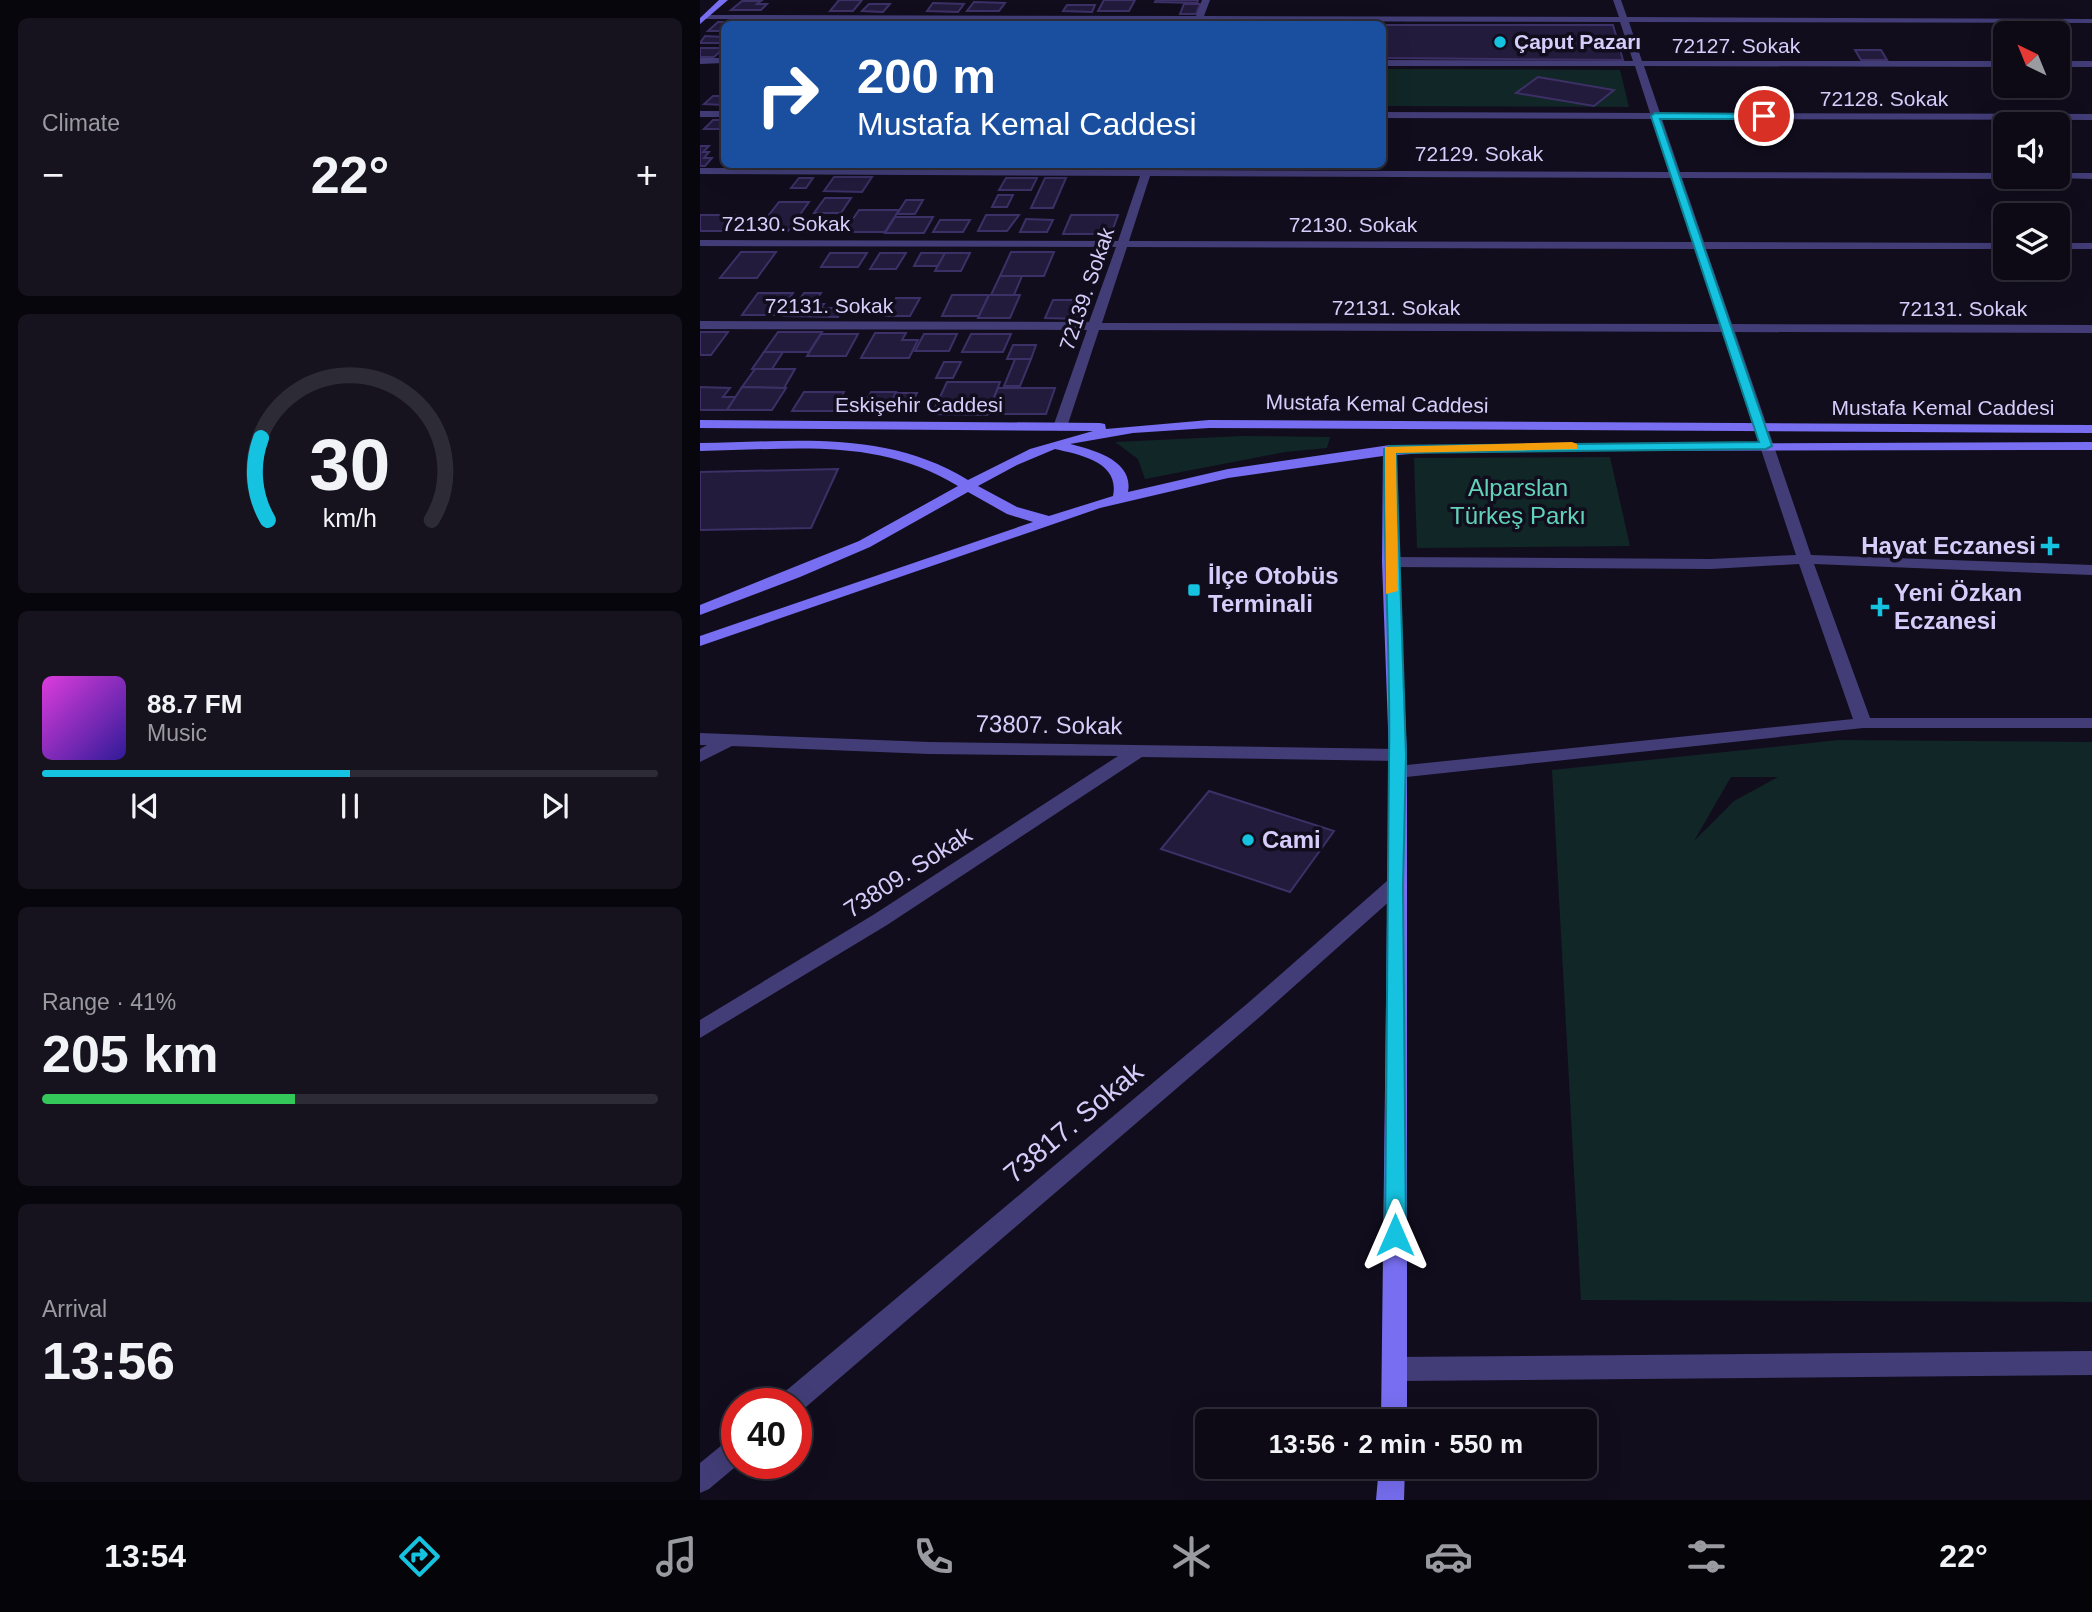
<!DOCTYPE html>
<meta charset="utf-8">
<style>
:root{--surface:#0d0a16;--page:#16131f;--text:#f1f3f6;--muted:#9a9aa1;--line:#2d2b35;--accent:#15c2df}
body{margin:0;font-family:Arial,sans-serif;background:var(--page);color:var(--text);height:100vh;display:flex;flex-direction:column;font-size:26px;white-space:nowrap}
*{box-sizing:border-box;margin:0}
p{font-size:23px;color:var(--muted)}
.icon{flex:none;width:38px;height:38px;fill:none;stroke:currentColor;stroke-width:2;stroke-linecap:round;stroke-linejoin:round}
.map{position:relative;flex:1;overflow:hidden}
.details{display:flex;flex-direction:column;gap:18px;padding:18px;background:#07060c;width:700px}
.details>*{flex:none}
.guide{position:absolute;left:21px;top:21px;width:665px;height:147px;border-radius:10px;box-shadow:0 7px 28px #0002,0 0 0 2px var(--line);background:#1a4fa0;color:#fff;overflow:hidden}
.needle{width:46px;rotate:317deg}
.fabs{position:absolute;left:1293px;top:21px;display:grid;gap:14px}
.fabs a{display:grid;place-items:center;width:77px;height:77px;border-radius:10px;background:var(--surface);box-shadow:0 7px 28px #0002,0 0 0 2px var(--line);font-size:35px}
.speed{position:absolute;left:21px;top:1388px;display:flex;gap:14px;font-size:35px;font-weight:700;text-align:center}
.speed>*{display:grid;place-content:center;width:91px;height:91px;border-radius:50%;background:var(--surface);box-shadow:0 7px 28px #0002,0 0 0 2px var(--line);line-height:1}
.speed .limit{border:10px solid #d22;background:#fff;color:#111}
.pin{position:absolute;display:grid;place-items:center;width:60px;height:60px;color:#fff;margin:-30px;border:4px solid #fff;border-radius:50%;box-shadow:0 2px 7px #0007}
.me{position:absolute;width:77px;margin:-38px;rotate:0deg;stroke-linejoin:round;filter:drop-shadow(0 0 5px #0008)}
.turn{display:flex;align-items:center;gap:24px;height:147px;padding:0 21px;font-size:32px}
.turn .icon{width:91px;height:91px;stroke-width:2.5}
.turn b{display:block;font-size:49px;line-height:60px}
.big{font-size:52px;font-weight:700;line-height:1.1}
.details .card{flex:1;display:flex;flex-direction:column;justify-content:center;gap:10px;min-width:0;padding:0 24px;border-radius:10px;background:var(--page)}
.details .dial{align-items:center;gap:0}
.dial svg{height:182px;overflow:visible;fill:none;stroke:var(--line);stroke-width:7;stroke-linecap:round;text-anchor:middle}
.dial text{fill:var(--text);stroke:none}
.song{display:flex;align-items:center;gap:21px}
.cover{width:84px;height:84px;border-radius:10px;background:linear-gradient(135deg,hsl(300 70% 55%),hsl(250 70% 35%))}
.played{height:7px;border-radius:4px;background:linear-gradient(90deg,var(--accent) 50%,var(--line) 50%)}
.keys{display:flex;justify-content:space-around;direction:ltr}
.heat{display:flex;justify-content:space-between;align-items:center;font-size:38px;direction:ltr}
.charge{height:10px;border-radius:5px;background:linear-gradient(90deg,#34c759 41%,var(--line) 0)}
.trip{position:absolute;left:495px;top:1409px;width:402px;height:70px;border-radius:10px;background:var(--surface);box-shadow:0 7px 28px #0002,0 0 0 2px var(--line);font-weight:700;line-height:70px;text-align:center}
.tabs{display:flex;height:112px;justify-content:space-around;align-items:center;background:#050409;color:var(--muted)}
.tabs .icon{width:49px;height:49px}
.tabs .current{color:var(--accent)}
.tabs b{font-size:32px;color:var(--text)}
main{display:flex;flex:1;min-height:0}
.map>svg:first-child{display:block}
.green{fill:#112626;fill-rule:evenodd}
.building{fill:#231b3c;stroke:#3d3066;stroke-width:2}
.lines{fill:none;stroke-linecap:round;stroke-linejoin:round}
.street{fill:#423d77;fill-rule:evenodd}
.secondary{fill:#776ef1;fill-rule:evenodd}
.route{fill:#15c2df;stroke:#0e7e91;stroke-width:2}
.slow{fill:#f59e0b}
.poi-dot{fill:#15c2df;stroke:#110d1d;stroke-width:2.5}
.labels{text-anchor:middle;stroke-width:7;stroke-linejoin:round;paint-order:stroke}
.far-poi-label{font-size:21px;font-weight:bold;fill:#d5cefa;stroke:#110d1d;text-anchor:start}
.far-street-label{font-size:21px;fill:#d5cefa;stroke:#110d1d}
.park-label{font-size:24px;fill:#62d3bb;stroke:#110d1d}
.poi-label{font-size:24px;font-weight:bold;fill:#d5cefa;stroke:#110d1d;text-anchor:start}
.street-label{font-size:24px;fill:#d5cefa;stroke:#110d1d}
.near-street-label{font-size:28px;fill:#d5cefa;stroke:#110d1d}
</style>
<main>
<section class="details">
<div class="card"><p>Climate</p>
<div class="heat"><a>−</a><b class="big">22°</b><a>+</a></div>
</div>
<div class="card dial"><svg viewBox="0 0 100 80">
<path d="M14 69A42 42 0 1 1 86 69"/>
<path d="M14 69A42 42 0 0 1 11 33" stroke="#15c2df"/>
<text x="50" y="56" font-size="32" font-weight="700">30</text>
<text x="50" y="72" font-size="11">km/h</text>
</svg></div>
<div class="card">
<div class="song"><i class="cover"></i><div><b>88.7 FM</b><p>Music</p></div></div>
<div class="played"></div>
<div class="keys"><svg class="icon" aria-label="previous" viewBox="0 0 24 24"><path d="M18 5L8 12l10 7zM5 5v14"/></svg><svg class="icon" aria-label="pause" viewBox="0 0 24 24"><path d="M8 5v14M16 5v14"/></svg><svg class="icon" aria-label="next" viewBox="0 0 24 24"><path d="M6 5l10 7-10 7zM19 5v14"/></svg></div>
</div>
<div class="card"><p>Range · 41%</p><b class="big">205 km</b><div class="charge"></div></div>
<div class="card"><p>Arrival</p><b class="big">13:56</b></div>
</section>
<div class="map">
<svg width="1392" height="1500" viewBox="0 0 1392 1500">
<rect width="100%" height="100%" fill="#110d1d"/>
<g class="green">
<path d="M 683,69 L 920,70 L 929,107 L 683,106 Z"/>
<path d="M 541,436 L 630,437 L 627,448 L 585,452 L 445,479 L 438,459 L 415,442 Z"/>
<path d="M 910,457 L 930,546 L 717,548 L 714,458 Z"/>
<path d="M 1139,740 L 1392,742 L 1392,1302 L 881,1300 L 852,770 ZM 1031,777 L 1078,777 L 1034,801 L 994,841 Z"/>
</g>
<g class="building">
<path d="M 139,0 L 162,0 L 153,11 L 130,11 Z"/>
<path d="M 404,0 L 435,0 L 429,11 L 398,11 Z"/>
<path d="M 456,0 L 498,0 L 497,3 L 455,2 Z"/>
<path d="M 42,1 L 61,1 L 57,4 L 67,4 L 61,10 L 31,10 Z"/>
<path d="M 274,2 L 305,3 L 299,11 L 267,11 Z"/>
<path d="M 233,3 L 264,4 L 258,12 L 227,11 Z"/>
<path d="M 169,4 L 190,4 L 183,12 L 162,11 Z"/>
<path d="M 484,4 L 500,4 L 496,14 L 480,14 Z"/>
<path d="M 367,5 L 395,5 L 392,12 L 363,11 Z"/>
<path d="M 18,22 L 40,22 L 24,24 L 24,31 L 8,31 Z"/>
<path d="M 682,25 L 913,25 L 923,60 L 682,58 Z"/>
<path d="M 5,36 L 24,37 L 24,43 L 0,43 Z"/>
<path d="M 0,48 L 24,48 L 14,57 L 0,57 Z"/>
<path d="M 1155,50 L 1181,50 L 1187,60 L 1161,60 Z"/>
<path d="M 838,77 L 914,90 L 894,106 L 816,93 Z"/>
<path d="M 13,96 L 24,96 L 24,105 L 4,104 Z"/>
<path d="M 13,120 L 24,120 L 24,129 L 4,129 Z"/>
<path d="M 0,146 L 9,146 L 3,152 L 9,152 L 4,158 L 12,158 L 5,166 L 0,166 Z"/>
<path d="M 134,177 L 172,177 L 162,192 L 124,191 Z"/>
<path d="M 99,178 L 113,178 L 106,188 L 91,188 Z"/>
<path d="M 306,178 L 337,178 L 331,190 L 299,190 Z"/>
<path d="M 345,178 L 366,178 L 353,208 L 331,208 Z"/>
<path d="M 298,195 L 313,195 L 307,207 L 292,207 Z"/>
<path d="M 125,198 L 151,198 L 141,213 L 114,213 Z"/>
<path d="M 206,200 L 223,200 L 215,214 L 197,214 Z"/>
<path d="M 79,202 L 109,202 L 88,231 L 57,230 Z"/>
<path d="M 159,210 L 199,210 L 185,232 L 144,232 Z"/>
<path d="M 0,215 L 37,215 L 24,231 L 0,231 Z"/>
<path d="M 286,215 L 319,215 L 307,231 L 278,231 Z"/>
<path d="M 371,215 L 418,215 L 411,234 L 363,234 Z"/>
<path d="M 195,217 L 233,217 L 224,233 L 185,233 Z"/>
<path d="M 326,219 L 353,220 L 347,232 L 320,232 Z"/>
<path d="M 240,220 L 270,220 L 263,232 L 233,232 Z"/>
<path d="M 99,225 L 125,225 L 120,232 L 94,232 Z"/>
<path d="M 41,252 L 76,252 L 57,278 L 20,278 Z"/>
<path d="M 311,252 L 354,252 L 344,276 L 300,276 Z"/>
<path d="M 130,253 L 167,253 L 158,267 L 121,267 Z"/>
<path d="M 180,253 L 206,253 L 196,269 L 170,269 Z"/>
<path d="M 221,253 L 245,253 L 238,266 L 214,266 Z"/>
<path d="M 245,253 L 270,253 L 261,271 L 235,271 Z"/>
<path d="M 300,276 L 322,276 L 314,295 L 291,295 Z"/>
<path d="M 58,293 L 93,293 L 78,315 L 42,315 Z"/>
<path d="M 104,293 L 121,293 L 114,303 L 97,303 Z"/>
<path d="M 252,295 L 289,295 L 279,316 L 242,316 Z"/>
<path d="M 289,295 L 320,295 L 310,318 L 278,318 Z"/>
<path d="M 196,298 L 220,298 L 210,316 L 186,316 Z"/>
<path d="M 353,300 L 390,300 L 384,319 L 345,318 Z"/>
<path d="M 92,304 L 124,304 L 121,308 L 143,308 L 138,317 L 84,316 Z"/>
<path d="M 0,332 L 28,332 L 11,355 L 0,355 Z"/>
<path d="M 78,332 L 122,332 L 109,352 L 64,352 Z"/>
<path d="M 175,333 L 206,333 L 202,340 L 218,340 L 209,358 L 161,358 Z"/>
<path d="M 121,334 L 158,334 L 146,356 L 107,356 Z"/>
<path d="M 224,334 L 257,334 L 249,351 L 215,351 Z"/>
<path d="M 271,334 L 311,334 L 303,352 L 262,352 Z"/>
<path d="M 313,345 L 336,345 L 331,359 L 307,359 Z"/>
<path d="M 64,352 L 83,352 L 72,369 L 52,369 Z"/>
<path d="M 315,359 L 331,359 L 320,386 L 304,386 Z"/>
<path d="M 244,362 L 261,362 L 253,378 L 236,378 Z"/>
<path d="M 55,369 L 95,369 L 84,388 L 42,387 Z"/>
<path d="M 247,382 L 300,382 L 287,415 L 232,414 Z"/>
<path d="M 0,387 L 30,388 L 23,397 L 36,397 L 27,410 L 0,410 Z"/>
<path d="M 42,387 L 84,388 L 86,388 L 72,410 L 27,410 Z"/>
<path d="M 298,388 L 355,388 L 346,414 L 287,414 Z"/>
<path d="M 104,392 L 144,392 L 134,411 L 92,411 Z"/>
<path d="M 171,392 L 196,392 L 187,410 L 161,410 Z"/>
<path d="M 196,393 L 217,393 L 208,410 L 187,410 Z"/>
<path d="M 138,469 L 111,528 L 0,530 L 0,472 Z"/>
<path d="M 509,791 L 634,831 L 590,892 L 461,849 Z"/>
</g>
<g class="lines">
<g class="street">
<path d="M 502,0 L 510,0 L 504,16 L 919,17 L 913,0 L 921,0 L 927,17 L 1392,19 L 1392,23 L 929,22 L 942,61 L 1306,61 L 1306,67 L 944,66 L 960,113 L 1392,114 L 1392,120 L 962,119 L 980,172 L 1306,173 L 1306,177 L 1311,177 L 1306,179 L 982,178 L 1004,242 L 1306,243 L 1306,249 L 1006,249 L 1032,324 L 1392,325 L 1392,333 L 1035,332 L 1111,555 L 1392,565 L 1392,575 L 1114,564 L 1170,718 L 1392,718 L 1392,728 L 1163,728 L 697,778 L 691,776 L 688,772 L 697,766 L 1153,719 L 1099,564 L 1011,569 L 690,567 L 682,562 L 690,557 L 1011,559 L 1096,555 L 1022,332 L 399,330 L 367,427 L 360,431 L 353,427 L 387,330 L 0,329 L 0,321 L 389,322 L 416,247 L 0,246 L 0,240 L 418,241 L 440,176 L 0,174 L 0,168 L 442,170 L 444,164 L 454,164 L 452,170 L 970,172 L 952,119 L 682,118 L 682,112 L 950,113 L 935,66 L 682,66 L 682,60 L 933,61 L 920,22 L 502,21 L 501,24 L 493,24 L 494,21 L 6,19 L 2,17 L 6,15 L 496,16 ZM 450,176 L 972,178 L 993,242 L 429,241 ZM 427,247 L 995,249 L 1020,324 L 402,323 Z"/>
<path d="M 0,58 L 24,58 L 24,63 L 0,64 Z"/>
<rect x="1358" y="61" width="34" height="6"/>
<rect x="0" y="111" width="24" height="6"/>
<path d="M 1358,173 L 1392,173 L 1392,179 L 1354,178 Z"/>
<rect x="1358" y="243" width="34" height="6"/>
<path d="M 0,733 L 229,742 L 698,749 L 707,755 L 698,761 L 442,757 L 187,925 L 0,1038 L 0,1020 L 173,915 L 418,756 L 229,754 L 32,746 L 0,762 L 0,749 L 7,745 L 0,745 Z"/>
<path d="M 694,879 L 701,881 L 704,886 L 701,891 L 562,1015 L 99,1413 L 96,1414 L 96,1404 L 77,1404 L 81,1395 L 548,1003 L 687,881 Z"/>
<path d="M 1392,1351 L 1392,1375 L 696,1381 L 687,1377 L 683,1369 L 687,1361 L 696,1357 Z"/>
<path d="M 37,1436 L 37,1463 L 40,1463 L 9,1489 L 0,1493 L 0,1463 L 28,1440 Z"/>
</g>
<g class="secondary">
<path d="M 19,0 L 28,0 L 0,24 L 0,18 Z"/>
<path d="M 0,420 L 400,423 L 405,424 L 406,429 L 509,420 L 1392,425 L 1392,433 L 509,428 L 433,433 L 370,444 C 393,450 434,460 428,492 L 528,469 L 690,445 L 1392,442 L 1392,450 L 752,451 L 697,455 L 698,562 L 707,755 L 707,1421 L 681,1421 L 689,755 L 682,562 L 683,456 L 528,478 L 400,508 L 0,646 L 0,636 L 333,522 L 307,514 L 268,492 L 170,547 L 100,577 L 0,615 L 0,605 L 159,541 L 258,486 C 177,436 91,450 0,451 L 0,443 C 93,442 185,429 268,480 L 330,449 L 393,431 L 0,428 ZM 355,449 C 381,455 420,462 413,496 L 349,516 L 317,507 L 278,486 L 317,465 Z"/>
<path d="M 679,1466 L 705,1466 L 704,1500 L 676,1500 Z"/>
</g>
</g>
<path class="route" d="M 955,113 L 1064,114 L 1068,116 L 1064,119 L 960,119 L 1072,446 L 1066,449 L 696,453 L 706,755 L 703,886 L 706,1235 L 703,1241 L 695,1244 L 688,1241 L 685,1235 C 685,1075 688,916 689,757 C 691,655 683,552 684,449 L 690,446 L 1059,442 L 951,116 Z"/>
<path class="slow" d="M 872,442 L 877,444 L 877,449 L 696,453 L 698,591 L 686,594 L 685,447 Z"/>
<g class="poi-dot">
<circle cx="800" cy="42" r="7"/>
<path d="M1346.5 535.5h7v7h7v7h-7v7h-7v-7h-7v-7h7z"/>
<rect x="487" y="583" width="14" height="14" rx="3.5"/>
<path d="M1176.5 596.5h7v7h7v7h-7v7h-7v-7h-7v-7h7z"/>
<circle cx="548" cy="840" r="7"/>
</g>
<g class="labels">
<g class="far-poi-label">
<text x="814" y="49">Çaput Pazarı</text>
</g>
<g class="far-street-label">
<text x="1036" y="53">72127. Sokak</text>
<text x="1184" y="106">72128. Sokak</text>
<text x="779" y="161">72129. Sokak</text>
<text x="86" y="231">72130. Sokak</text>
<text x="653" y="232">72130. Sokak</text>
<text transform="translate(387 289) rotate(-71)" y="7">72139. Sokak</text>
<text x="129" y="313">72131. Sokak</text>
<text x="696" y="315">72131. Sokak</text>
<text x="1263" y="316">72131. Sokak</text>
<text transform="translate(677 404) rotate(1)" y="7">Mustafa Kemal Caddesi</text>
<text x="219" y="412">Eskişehir Caddesi</text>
<text x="1243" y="415">Mustafa Kemal Caddesi</text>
</g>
<g class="park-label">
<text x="818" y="496">Alparslan<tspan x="818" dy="28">Türkeş Parkı</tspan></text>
</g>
<g class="poi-label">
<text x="1336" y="554" text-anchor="end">Hayat Eczanesi</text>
<text x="508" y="584">İlçe Otobüs<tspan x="508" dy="28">Terminali</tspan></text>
<text x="1194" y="601">Yeni Özkan<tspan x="1194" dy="28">Eczanesi</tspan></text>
<text x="562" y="848">Cami</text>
</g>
<g class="street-label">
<text transform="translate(349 725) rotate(1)" y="8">73807. Sokak</text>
<text transform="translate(208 872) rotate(-33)" y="8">73809. Sokak</text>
</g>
<g class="near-street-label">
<text transform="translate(373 1122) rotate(-40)" y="10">73817. Sokak</text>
</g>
</g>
</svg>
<div class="fabs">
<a><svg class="needle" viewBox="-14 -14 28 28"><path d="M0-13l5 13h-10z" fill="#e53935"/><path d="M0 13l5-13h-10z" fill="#9a9aa1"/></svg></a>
<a><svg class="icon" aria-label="sound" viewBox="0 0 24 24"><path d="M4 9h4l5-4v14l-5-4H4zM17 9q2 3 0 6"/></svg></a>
<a><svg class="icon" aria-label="layers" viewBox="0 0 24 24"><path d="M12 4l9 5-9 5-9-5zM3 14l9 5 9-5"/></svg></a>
</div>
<div class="speed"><div class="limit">40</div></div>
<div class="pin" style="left:1064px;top:116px;background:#d93025"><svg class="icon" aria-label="arrive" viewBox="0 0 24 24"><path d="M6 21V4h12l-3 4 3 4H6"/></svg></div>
<svg class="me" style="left:695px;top:1235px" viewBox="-20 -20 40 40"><path d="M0-17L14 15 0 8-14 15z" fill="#15c2df" stroke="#fff" stroke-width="4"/></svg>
<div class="trip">13:56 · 2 min · 550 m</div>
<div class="guide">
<div class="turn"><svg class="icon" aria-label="right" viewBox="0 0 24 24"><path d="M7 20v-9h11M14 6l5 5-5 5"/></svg><div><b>200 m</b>Mustafa Kemal Caddesi</div></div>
</div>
</div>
</main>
<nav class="tabs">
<b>13:54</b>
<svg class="icon current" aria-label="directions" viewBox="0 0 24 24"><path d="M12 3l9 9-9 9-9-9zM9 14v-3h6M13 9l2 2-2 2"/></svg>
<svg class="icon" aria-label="music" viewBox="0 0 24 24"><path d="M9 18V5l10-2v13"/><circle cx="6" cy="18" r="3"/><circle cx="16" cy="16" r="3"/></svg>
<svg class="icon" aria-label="phone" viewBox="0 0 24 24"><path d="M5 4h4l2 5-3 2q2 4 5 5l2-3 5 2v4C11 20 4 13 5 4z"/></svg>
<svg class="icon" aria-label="climate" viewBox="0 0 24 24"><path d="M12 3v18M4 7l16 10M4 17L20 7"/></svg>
<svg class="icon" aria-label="car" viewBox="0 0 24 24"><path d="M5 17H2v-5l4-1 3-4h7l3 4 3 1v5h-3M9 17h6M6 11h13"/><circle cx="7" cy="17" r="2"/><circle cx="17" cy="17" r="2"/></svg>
<svg class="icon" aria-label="filters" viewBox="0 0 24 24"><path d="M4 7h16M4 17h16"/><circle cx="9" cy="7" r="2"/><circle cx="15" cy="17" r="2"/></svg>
<b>22°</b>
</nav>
